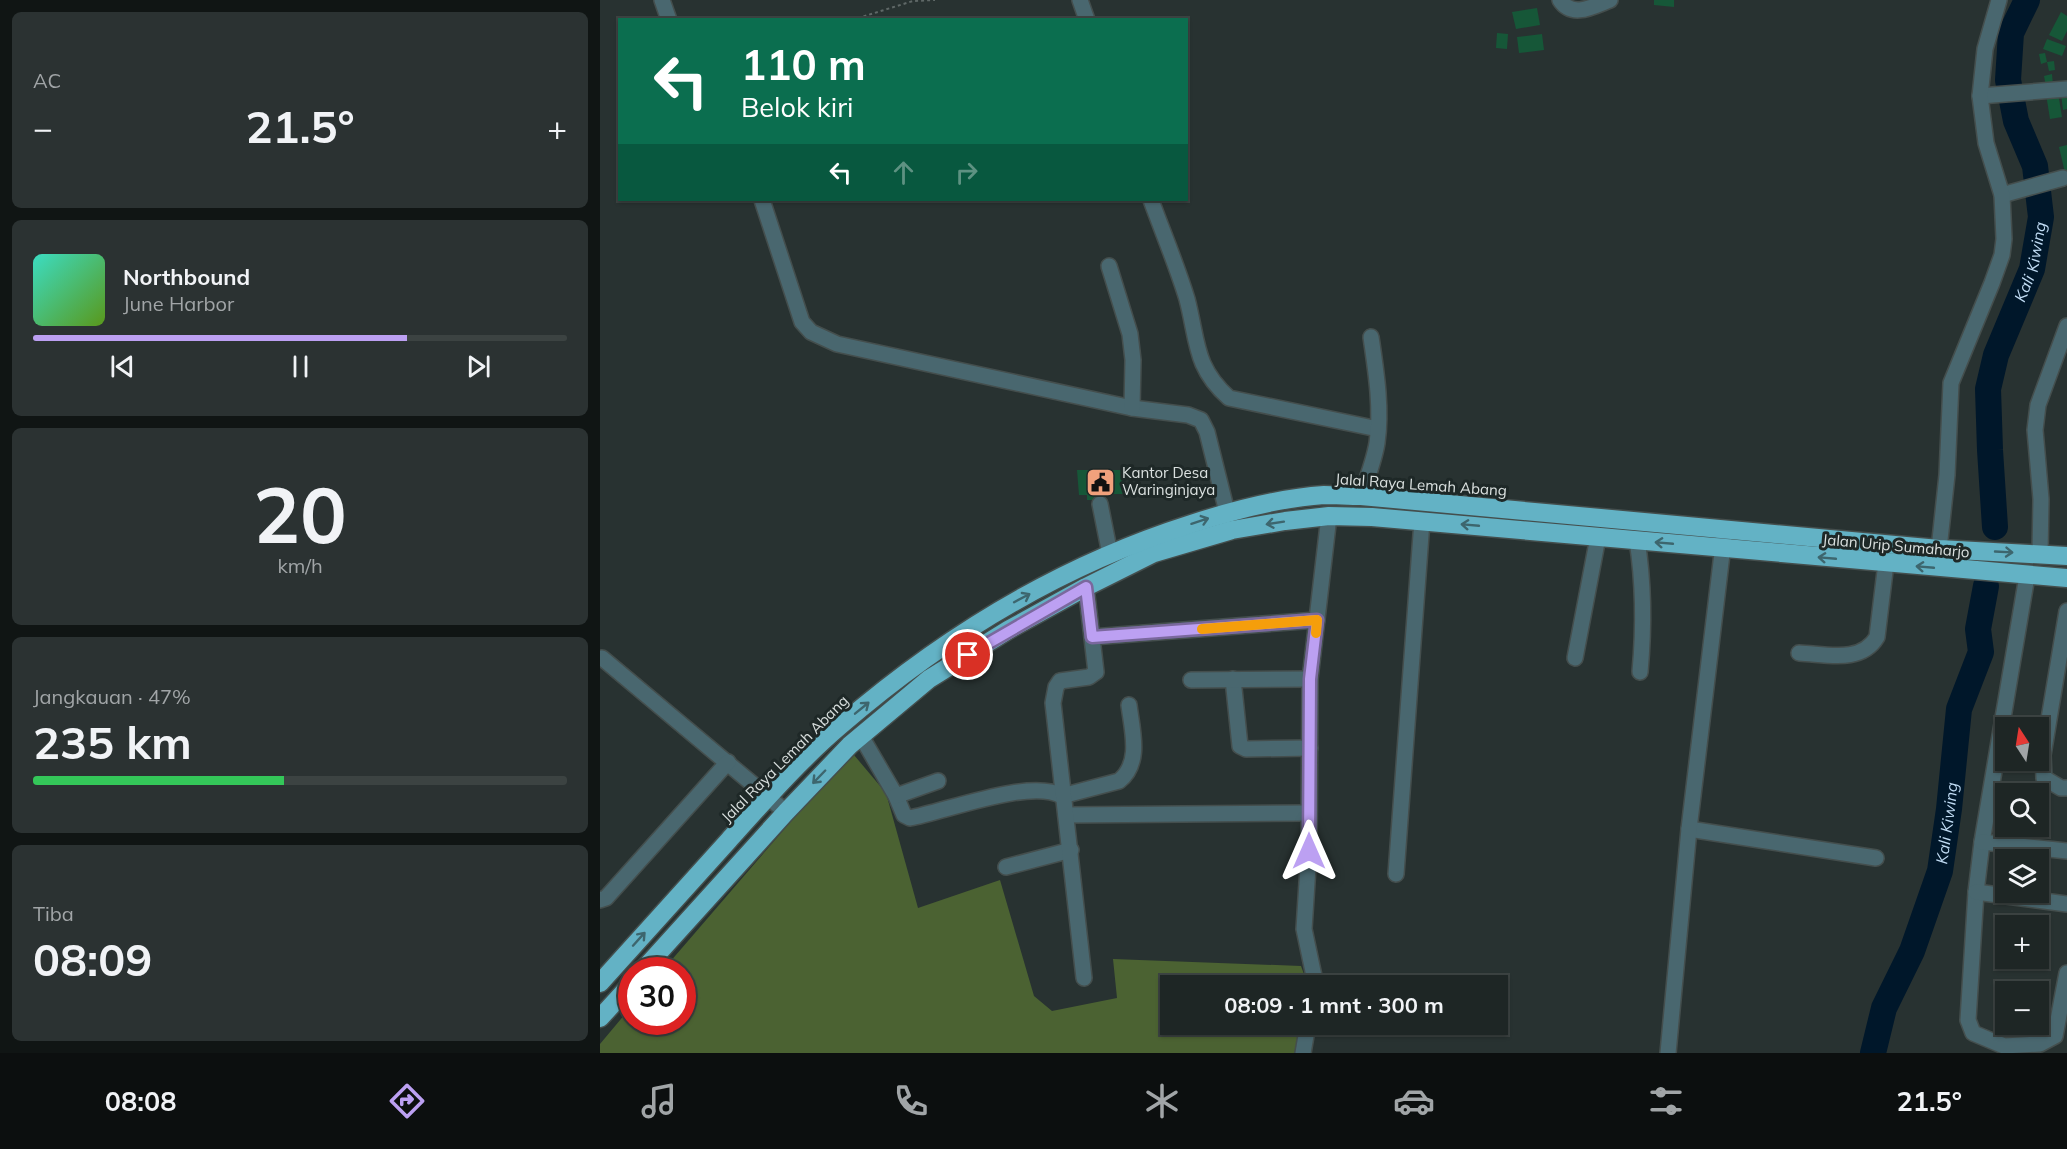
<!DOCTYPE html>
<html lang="id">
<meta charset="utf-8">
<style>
:root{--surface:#1e2625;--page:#2b3232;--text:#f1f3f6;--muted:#a1a5a7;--line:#3c4342;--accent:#bca0f2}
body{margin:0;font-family:Mulish,sans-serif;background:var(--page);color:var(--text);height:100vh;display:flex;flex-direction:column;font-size:22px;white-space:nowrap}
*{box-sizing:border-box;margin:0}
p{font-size:20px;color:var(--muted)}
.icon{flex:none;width:33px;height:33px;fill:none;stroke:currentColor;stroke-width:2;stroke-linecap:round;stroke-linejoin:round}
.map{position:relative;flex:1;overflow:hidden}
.drawer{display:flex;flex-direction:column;gap:12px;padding:12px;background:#101514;width:600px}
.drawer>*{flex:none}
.top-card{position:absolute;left:18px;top:18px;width:570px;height:183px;border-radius:0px;box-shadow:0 2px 4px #0004,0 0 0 2px var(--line);background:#0b6e4f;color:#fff;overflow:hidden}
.needle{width:39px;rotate:348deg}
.fabs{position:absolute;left:1395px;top:717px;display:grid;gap:12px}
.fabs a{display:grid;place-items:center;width:54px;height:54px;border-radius:0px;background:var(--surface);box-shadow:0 2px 4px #0004,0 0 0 2px var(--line);font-size:30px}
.speed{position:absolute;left:18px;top:957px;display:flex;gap:12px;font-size:30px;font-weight:700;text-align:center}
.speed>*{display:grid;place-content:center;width:78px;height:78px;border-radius:50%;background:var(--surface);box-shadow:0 2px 4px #0004,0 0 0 2px var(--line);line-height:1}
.speed .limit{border:9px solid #d22;background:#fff;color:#111}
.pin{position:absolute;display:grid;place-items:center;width:51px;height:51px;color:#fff;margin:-26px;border:3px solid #fff;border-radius:50%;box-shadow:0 2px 6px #0007}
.me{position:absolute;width:66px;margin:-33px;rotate:0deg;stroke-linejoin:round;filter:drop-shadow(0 0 4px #0008)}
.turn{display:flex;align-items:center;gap:21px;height:126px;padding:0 24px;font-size:27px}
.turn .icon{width:78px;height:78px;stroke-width:2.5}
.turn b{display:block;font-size:42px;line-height:51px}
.lanes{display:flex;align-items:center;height:57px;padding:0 24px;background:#0003;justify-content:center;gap:30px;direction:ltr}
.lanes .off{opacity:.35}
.big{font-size:45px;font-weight:700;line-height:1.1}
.drawer .widget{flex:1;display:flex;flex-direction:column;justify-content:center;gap:9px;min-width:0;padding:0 21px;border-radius:9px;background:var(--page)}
.drawer .dial{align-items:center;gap:0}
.dial b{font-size:78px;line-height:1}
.song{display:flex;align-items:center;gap:18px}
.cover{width:72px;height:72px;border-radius:9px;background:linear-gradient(135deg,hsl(170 70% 55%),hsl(90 70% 35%))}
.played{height:6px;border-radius:3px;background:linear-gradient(90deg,var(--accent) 70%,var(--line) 70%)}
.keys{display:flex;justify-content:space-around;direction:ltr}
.heat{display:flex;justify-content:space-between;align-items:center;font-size:33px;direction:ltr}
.charge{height:9px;border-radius:4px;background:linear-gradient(90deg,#34c759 47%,var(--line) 0)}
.trip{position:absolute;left:560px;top:975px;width:348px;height:60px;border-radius:0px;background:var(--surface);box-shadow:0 2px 4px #0004,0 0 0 2px var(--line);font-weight:700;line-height:60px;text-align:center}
.tabs{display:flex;height:96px;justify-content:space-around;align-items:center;background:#0c0f0f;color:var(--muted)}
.tabs .icon{width:42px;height:42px}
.tabs .selected{color:var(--accent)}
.tabs b{font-size:27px;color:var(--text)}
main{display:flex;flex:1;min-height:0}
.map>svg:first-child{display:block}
.green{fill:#4b6232}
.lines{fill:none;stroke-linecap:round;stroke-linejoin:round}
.river{stroke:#00172a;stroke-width:26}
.building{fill:#165738}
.minor-casing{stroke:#444e4d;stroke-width:18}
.highway-casing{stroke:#444e4d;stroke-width:21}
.path{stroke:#5f6867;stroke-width:2;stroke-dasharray:3 3;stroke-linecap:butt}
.minor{stroke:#49676f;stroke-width:15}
.highway{stroke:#63b2c5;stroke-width:18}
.oneway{stroke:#3d666e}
.route-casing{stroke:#7a689d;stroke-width:15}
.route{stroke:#bca0f2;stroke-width:10}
.slow{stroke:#f59e0b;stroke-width:10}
.labels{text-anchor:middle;stroke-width:6;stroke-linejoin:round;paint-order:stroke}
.poi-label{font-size:15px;fill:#dae0df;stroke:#1e2827;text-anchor:start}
.street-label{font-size:15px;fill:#dae0df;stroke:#1e2827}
.water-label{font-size:16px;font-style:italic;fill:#c0dcf4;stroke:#1e2827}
</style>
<main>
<section class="drawer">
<div class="widget"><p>AC</p>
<div class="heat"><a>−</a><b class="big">21.5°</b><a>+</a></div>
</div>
<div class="widget">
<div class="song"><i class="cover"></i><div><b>Northbound</b><p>June Harbor</p></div></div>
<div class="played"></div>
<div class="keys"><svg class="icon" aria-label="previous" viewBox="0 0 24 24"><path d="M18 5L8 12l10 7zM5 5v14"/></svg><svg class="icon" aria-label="pause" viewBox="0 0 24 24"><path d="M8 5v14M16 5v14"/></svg><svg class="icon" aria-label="next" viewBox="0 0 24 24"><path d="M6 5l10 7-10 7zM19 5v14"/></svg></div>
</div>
<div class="widget dial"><b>20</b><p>km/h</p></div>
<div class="widget"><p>Jangkauan · 47%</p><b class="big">235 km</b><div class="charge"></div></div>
<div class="widget"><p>Tiba</p><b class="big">08:09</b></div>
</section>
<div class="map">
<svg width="1467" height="1053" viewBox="0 0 1467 1053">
<rect width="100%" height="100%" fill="#283231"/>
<path class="green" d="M 254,755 L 286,793 L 318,908 L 400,880 L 434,996 L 452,1011 L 517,998 L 513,959 L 701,966 L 708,985 L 570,986 L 570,1024 L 705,1025 L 700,1053 L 0,1053 L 0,1044 L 31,1007 L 32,1022 L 82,1022 L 82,970 L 63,970 L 236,769 Z"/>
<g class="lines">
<g class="river">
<path id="s1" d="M 1395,527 L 1390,450 L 1388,389 L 1396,355 L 1432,269 L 1441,217 L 1435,166 L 1416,121 L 1408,80 L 1411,33 L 1427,0"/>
<path id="s2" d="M 1273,1053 L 1284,1008 L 1312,951 L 1340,871 L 1349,809 L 1359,709 L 1381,652 L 1378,629 L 1386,586"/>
</g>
</g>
<g class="building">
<path d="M 1054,0 L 1074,0 L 1074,7 L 1054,5 Z"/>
<path d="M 937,8 L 940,25 L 916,29 L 912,12 Z"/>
<path d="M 1461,12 L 1467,16 L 1467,31 L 1462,41 L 1449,35 Z"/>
<path d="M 897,33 L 908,34 L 907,49 L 896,48 Z"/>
<path d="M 942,34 L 944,50 L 919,53 L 917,37 Z"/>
<path d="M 1447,39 L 1466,46 L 1462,56 L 1443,49 Z"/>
<path d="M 1445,53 L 1447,62 L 1441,64 L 1439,54 Z"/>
<path d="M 1454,61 L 1455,70 L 1449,71 L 1447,62 Z"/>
<path d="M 1452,74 L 1453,85 L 1446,87 L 1444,76 Z"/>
<path d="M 1458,92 L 1462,117 L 1450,119 L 1446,94 Z"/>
<path d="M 1467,93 L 1467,109 L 1463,110 L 1461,94 Z"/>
<path d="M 1467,145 L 1467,177 L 1466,177 L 1459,147 Z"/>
<path d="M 477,470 L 525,470 L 524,494 L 499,494 L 499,500 L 487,500 L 487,495 L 479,495 Z"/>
</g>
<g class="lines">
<defs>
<g id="minor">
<path d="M 62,0 L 69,20"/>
<path d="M 480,0 L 487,20"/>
<path d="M 960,0 C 972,19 994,6 1010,0"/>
<path d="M 1380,96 L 1467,89"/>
<path d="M 1402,195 L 1463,178"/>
<path d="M 162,200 L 202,322 L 211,332 L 237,344 L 532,408 L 588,415 L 601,420 L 607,432 L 627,512"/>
<path d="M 551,200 C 563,233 577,266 587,299 C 598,341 594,367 629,398 L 778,429"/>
<path d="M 509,266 L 530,334 L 533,360 L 532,408"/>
<path d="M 761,496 C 767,479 774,461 777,443 C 782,408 776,371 771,337"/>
<path d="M 500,504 L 510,554"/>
<path d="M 1037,540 C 1044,585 1044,628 1040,672"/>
<path d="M 1339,549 L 1347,475 L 1351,383 L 1392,283 L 1402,255 L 1404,239 L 1402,195 L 1386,143 L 1380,96 L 1385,49 L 1399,0"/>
<path d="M 1440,554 L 1441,499 L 1435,430 L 1438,405 L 1467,326"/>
<path d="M 1427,576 L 1382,842 L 1376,892 L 1368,1020 L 1373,1033 L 1404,1046 L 1440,1044 L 1455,1036 L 1467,973"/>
<path d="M 1467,611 L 1443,755 L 1444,778 L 1461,788 L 1467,788"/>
<path d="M 492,637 L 717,620"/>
<path d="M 1199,653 C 1226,654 1261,664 1277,637 L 1286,563"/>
<path d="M 2,658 L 186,812"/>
<path d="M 975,658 L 998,537"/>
<path d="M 633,679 L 640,746 L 646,749 L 710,748"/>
<path d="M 591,680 L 710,679"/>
<path d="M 261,736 L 296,796 L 304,815 L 310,818 C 347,811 431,778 462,796 L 519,781 C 542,763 532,730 529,705"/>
<path d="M 296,796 L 338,781"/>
<path d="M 466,815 L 709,813"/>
<path d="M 1089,829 L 1276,858"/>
<path d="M 1382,842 L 1467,851"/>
<path d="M 406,867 L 471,850"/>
<path d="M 796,874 L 822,521"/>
<path d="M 1376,892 L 1467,904"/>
<path d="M 0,900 L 6,898 L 128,762"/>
<path d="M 484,978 L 453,703 L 456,687 L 460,681 L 489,677 L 496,672 L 486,587"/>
<path d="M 714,986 L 714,976 L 704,929 L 709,851 L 710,679 L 729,516"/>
<path d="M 703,1053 L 708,1024"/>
<path d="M 1068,1053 L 1089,829 L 1124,537"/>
</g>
<g id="highway">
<path d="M 43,970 L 186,812 L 250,745 L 329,679 L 408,630 L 486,587 L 554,553 L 632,530 L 685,521 L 729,516 L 772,517 L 1467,578"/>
<path d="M 0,983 C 43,935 86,888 129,840 C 164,801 200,760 240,726 C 343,637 462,565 591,524 C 634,510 679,498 724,495 C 736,495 749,496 761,496 L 1339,549 L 1467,556"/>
<path d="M 0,1018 L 32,983"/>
</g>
</defs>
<use href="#minor" class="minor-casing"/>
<use href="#highway" class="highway-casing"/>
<path class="path" d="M 252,20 L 313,1 L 335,0"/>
<use href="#minor" class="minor"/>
<use href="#highway" class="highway"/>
</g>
<defs><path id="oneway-shaft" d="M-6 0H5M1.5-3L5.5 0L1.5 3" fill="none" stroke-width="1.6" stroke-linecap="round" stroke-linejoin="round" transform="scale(1.5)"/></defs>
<g class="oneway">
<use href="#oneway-shaft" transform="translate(600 521) rotate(-18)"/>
<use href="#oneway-shaft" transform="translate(675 523) rotate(171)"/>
<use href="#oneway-shaft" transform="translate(870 525) rotate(-175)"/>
<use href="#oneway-shaft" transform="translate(1064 543) rotate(-175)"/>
<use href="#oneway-shaft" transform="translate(1404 552) rotate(3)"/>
<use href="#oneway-shaft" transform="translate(1227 558) rotate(-175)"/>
<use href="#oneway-shaft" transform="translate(1325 567) rotate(-175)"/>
<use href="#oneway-shaft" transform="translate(422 598) rotate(-28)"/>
<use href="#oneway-shaft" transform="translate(262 708) rotate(-39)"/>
<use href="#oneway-shaft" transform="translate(219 777) rotate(134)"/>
<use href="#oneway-shaft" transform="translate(39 939) rotate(-48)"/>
</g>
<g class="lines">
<defs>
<path id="route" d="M 368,655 L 486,587 L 492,637 L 717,620 L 710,679 L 709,851"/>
</defs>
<use href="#route" class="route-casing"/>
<use href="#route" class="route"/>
<path class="slow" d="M 602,629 L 717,620 L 716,633"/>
</g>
<defs>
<symbol id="civic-square" viewBox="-11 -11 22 22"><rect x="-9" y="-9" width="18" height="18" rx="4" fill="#f1a17c" stroke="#1e2827"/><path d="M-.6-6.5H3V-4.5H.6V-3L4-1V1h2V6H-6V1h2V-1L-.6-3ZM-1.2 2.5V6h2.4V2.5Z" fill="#111"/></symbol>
</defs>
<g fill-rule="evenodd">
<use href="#civic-square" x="484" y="466" width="33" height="33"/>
</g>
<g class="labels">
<g class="poi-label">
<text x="522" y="478">Kantor Desa<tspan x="522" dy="17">Waringinjaya</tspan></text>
</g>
<g class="street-label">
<text transform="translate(821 485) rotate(4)" y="5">Jalal Raya Lemah Abang</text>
<text transform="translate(1296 546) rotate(5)" y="5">Jalan Urip Sumaharjo</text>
<text transform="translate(185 759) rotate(-45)" y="5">Jalal Raya Lemah Abang</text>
</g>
<g class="water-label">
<text dy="6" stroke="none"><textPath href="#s1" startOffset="273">Kali Kiwing</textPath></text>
<text dy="6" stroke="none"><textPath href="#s2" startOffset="243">Kali Kiwing</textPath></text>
</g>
</g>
</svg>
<div class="fabs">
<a><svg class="needle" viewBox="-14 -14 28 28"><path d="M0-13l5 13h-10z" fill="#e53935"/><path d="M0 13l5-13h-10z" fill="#a1a5a7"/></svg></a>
<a><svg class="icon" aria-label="search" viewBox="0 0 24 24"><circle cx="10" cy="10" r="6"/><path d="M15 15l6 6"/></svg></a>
<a><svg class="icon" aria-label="layers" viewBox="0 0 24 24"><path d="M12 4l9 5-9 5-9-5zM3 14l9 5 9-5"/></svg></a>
<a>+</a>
<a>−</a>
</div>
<div class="speed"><div class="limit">30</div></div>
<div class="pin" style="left:368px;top:655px;background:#d93025"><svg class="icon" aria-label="arrive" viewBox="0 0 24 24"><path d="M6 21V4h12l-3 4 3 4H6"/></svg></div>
<svg class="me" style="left:709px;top:851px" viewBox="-20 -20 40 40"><path d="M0-17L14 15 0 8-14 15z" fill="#bca0f2" stroke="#fff" stroke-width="4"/></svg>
<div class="trip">08:09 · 1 mnt · 300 m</div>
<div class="top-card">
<div class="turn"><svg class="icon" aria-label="left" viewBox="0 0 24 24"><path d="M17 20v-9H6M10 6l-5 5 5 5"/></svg><div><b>110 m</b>Belok kiri</div></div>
<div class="lanes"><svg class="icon" aria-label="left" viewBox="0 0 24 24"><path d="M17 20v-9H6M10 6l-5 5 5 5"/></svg><svg class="icon off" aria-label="ahead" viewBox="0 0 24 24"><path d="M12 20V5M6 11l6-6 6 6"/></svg><svg class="icon off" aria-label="right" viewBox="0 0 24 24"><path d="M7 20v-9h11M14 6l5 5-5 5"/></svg></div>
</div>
</div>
</main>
<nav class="tabs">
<b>08:08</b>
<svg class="icon selected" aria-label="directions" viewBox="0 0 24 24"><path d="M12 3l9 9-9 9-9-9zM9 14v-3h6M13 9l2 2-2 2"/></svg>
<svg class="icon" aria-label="music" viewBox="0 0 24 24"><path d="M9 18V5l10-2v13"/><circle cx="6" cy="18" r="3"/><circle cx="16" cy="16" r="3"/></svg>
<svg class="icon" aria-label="phone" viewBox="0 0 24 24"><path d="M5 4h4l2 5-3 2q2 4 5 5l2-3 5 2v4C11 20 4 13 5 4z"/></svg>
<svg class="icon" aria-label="climate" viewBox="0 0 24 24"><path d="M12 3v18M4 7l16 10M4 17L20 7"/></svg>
<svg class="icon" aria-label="car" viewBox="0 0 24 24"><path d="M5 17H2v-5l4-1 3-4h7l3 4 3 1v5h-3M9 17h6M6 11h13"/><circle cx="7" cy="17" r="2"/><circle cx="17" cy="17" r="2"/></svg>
<svg class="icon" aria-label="filters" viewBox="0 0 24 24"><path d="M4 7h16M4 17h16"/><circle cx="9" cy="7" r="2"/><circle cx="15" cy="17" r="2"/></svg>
<b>21.5°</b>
</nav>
